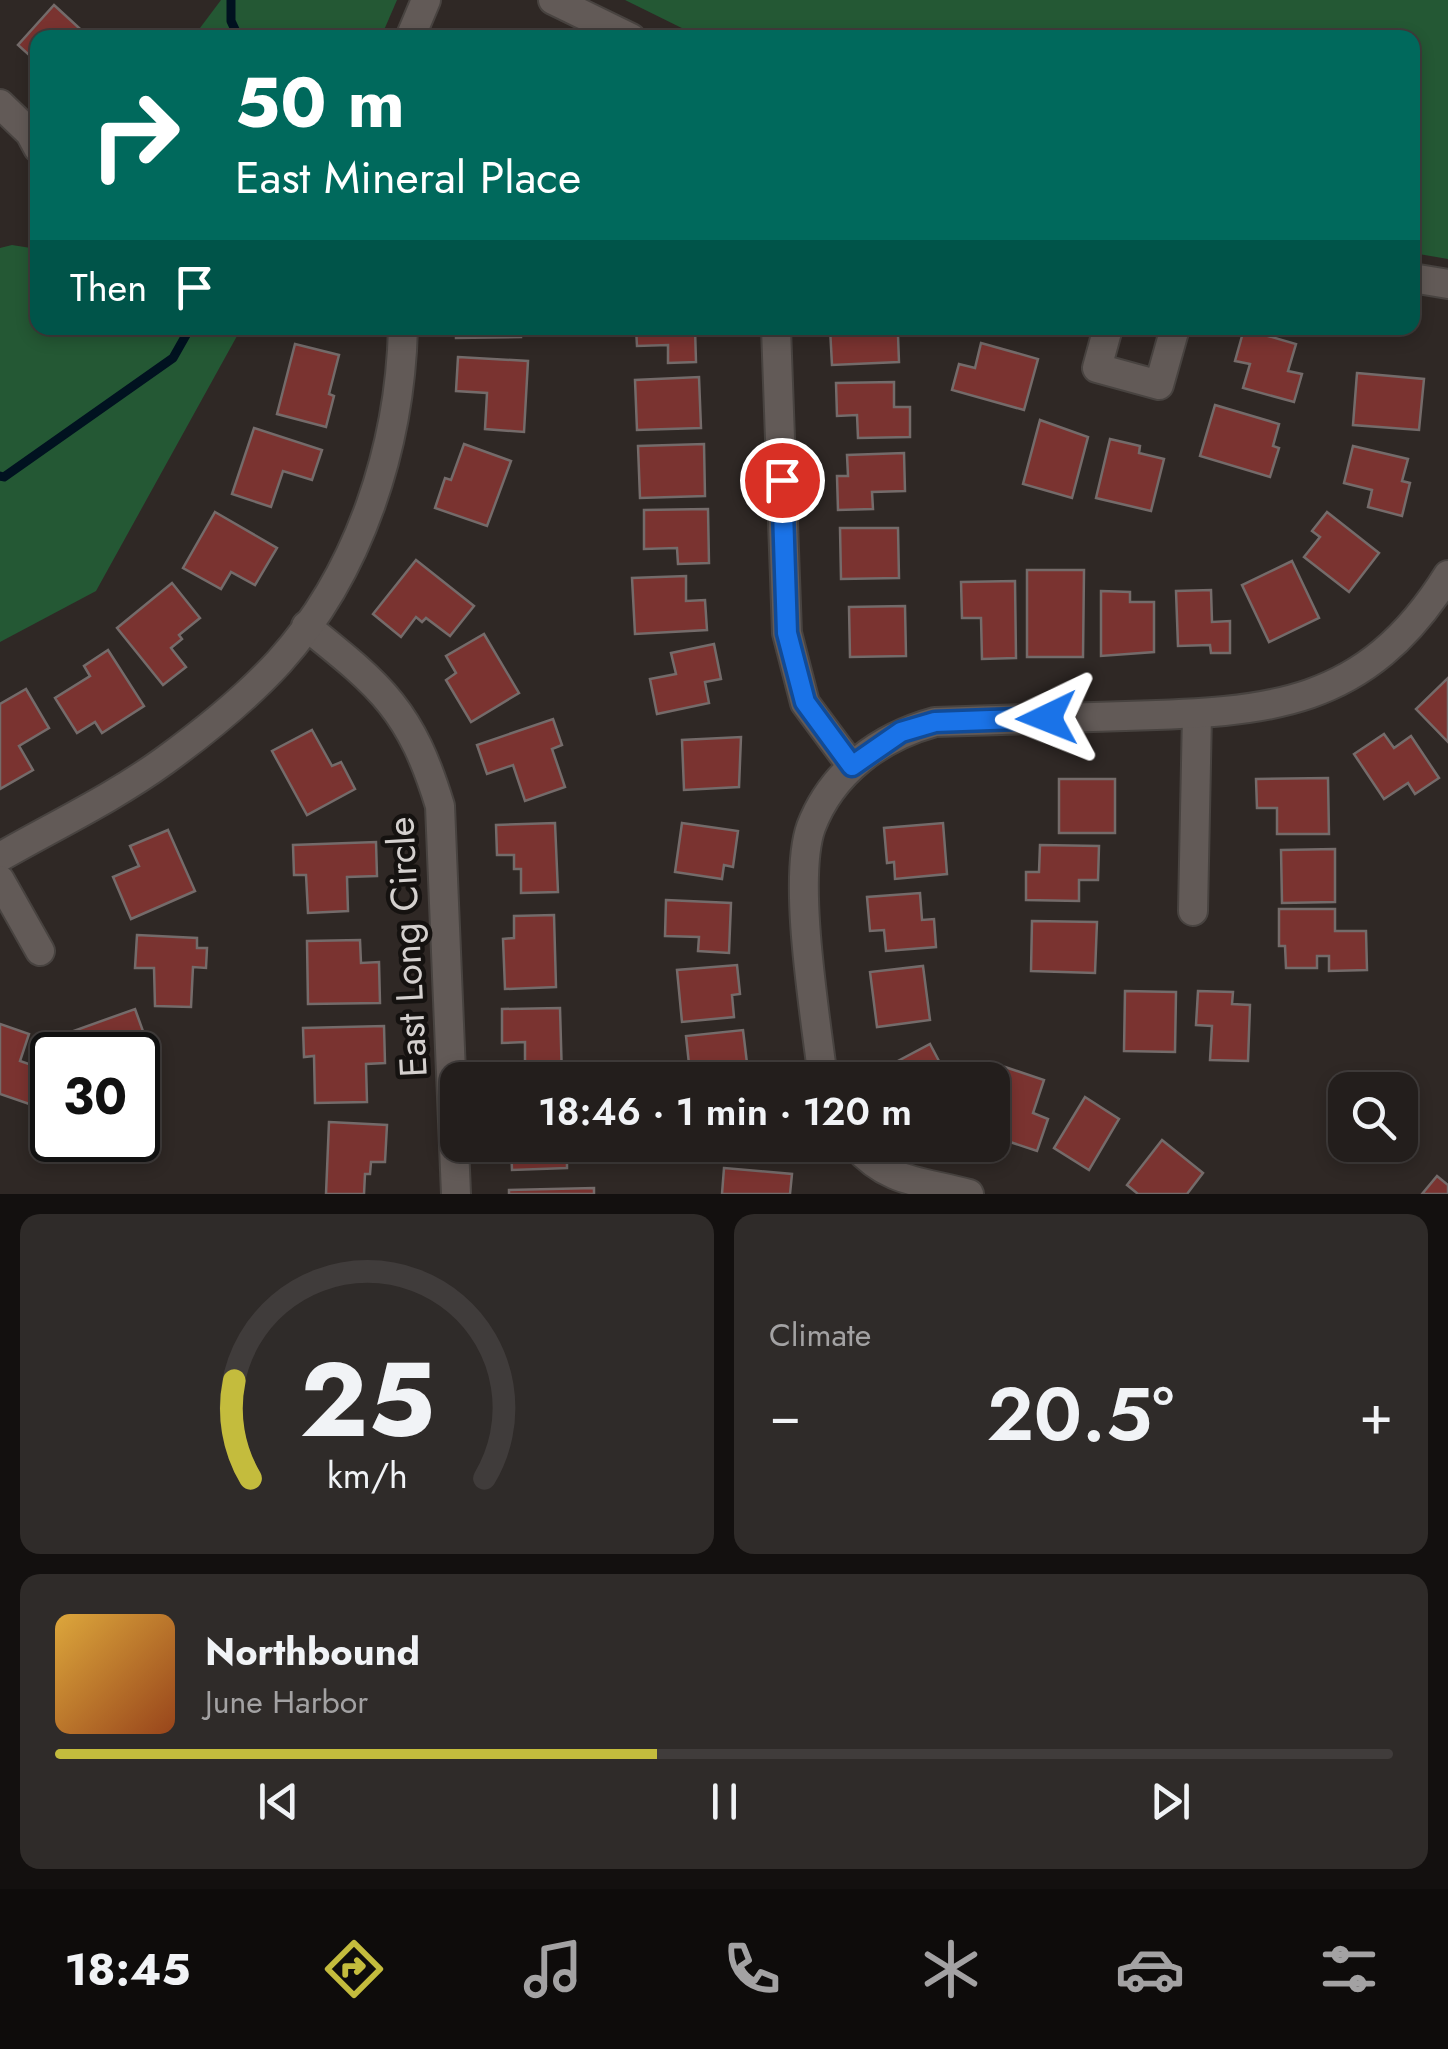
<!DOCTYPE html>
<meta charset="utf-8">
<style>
:root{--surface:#231e1c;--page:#2f2b29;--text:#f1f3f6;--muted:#a3a2a3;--line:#403c3b;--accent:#c4bc3d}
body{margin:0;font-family:Jost,sans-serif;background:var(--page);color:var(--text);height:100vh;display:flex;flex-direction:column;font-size:38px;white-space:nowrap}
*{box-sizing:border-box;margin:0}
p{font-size:32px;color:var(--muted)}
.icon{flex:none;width:55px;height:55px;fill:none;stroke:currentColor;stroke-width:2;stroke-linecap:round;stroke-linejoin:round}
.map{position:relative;height:1194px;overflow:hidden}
.panel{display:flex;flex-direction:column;gap:20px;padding:20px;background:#13100f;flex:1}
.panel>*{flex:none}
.top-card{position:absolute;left:30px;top:30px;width:1390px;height:305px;border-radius:20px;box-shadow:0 5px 15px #0003,0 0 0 2px var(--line);background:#00695c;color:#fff;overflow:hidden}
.buttons{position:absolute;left:1328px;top:1072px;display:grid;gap:20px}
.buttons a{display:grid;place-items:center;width:90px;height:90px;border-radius:20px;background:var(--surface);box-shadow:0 5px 15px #0003,0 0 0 2px var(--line);font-size:50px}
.speed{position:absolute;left:30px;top:1032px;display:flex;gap:20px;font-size:50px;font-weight:700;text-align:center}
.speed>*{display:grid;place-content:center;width:130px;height:130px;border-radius:50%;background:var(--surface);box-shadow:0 5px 15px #0003,0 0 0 2px var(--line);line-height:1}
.speed .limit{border:5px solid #111;border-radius:15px;background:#fff;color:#111}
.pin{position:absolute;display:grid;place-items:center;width:85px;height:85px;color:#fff;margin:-42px;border:5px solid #fff;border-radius:50%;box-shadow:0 2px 10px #0007}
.me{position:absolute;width:110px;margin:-55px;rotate:268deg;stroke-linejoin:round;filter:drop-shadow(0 0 8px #0008)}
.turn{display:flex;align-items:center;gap:35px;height:210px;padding:0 40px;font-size:45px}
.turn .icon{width:130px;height:130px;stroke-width:2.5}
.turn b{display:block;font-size:70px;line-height:85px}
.then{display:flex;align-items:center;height:95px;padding:0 40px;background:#0003;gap:20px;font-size:38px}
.big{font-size:75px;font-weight:600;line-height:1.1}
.panel .card{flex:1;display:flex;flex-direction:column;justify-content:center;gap:15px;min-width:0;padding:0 35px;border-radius:20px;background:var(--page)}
.panel .dial{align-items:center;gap:0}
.dial svg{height:260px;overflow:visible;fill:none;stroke:var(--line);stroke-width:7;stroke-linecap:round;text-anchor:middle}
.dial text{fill:var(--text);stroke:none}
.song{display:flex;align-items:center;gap:30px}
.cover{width:120px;height:120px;border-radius:15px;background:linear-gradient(135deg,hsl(40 70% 55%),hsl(20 70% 35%))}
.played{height:10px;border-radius:5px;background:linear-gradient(90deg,var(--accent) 45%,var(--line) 45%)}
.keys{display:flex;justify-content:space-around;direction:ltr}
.heat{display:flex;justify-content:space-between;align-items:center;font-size:55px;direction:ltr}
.panel .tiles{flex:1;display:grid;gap:20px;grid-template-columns:1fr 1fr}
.card:last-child{grid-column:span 2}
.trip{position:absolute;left:440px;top:1062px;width:570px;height:100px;border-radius:20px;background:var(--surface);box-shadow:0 5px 15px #0003,0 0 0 2px var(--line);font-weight:600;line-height:100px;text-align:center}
.tabs{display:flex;height:160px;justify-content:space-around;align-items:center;background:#0e0c0b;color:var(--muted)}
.tabs .icon{width:70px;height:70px}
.tabs .current{color:var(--accent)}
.tabs b{font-size:45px;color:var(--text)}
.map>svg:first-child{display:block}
.green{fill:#245834}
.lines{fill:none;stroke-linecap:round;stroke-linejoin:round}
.stream{stroke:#011220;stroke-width:9}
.building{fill:#7a3330;stroke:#746b6a;stroke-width:2.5}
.minor-casing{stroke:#484340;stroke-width:32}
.minor{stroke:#625a57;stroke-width:28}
.route-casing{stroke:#114b97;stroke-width:25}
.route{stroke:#1a73e8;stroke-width:18}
.labels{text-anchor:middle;stroke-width:9;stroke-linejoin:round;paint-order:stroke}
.street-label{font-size:38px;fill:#d4d0ce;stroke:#151210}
</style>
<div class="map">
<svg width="1448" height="1194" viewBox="0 0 1448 1194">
<rect width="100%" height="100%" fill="#2f2825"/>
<g class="green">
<path d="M 221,0 L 397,0 L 381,37 L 199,37 L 197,32 Z"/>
<path d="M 625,0 L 1448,0 L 1448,259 L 1413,253 L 1412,38 L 700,37 Z"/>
<path d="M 12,245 L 37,249 L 38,328 L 247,328 L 237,336 L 96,591 L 0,642 L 0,248 Z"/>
</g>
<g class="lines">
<g class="stream">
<path d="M 231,0 L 231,21 L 239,38"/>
<path d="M 0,476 L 4,477 L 173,358 L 190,328"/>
</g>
</g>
<g class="building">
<path d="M 54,5 L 90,38 L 38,38 L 38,63 L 18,45 Z"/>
<path d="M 456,328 L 521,328 L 521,337 L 456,338 Z"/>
<path d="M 636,328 L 695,328 L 696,362 L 668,363 L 668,345 L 637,346 Z"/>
<path d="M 830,328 L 889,328 L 890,335 L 898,335 L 899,362 L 832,365 Z"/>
<path d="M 1244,329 L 1296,344 L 1288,371 L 1302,374 L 1294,402 L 1243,388 L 1250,364 L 1235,361 Z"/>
<path d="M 981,343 L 1038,359 L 1024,410 L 952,390 L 959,364 L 975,368 Z"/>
<path d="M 295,344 L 339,355 L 329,394 L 334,396 L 326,427 L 277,414 Z"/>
<path d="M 458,357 L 528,361 L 524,432 L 485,429 L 487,393 L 456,391 Z"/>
<path d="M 1357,373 L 1424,379 L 1419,430 L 1353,425 Z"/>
<path d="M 699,377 L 701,428 L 637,430 L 635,380 Z"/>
<path d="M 894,382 L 894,407 L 910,407 L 910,437 L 858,438 L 857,415 L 837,416 L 836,383 Z"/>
<path d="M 1215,405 L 1279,424 L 1273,446 L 1279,448 L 1270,477 L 1200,456 Z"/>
<path d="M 1040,420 L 1088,437 L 1072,498 L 1023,484 Z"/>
<path d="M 254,428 L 322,450 L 312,480 L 283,471 L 271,507 L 232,494 Z"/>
<path d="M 1110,439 L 1140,446 L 1139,453 L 1164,459 L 1151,511 L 1096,498 Z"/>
<path d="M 464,444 L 511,461 L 487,526 L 435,508 L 445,478 L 451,480 Z"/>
<path d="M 704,444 L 705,496 L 640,498 L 638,446 Z"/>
<path d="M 1353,446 L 1408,459 L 1402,481 L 1410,483 L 1402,516 L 1368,507 L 1372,490 L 1344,483 Z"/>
<path d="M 904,453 L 905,491 L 872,492 L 873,509 L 838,510 L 837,476 L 848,476 L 847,455 Z"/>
<path d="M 708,509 L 709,563 L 678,564 L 677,548 L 644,549 L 644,510 Z"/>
<path d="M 215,512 L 277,548 L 255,585 L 231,572 L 221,589 L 183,568 Z"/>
<path d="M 1327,512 L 1379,553 L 1349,592 L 1304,557 L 1320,537 L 1312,531 Z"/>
<path d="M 840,528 L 898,528 L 899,578 L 841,579 Z"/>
<path d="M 416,560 L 474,606 L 450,636 L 426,618 L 422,622 L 416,617 L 401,637 L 373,614 Z"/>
<path d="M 1292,561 L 1319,618 L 1269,642 L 1242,585 Z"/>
<path d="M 1027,570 L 1084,570 L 1083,657 L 1027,657 Z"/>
<path d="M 686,576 L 686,601 L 705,600 L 707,630 L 635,634 L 632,578 Z"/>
<path d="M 1015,581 L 1016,658 L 982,659 L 981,618 L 962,618 L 961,582 Z"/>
<path d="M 172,583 L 200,618 L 179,635 L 182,639 L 171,648 L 186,667 L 163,685 L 117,628 Z"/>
<path d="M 1211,590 L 1212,622 L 1230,621 L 1230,653 L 1211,653 L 1210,645 L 1178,646 L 1176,591 Z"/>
<path d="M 1101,591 L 1130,592 L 1130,602 L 1154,602 L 1154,652 L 1101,656 Z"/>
<path d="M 905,606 L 906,656 L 850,657 L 849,607 Z"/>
<path d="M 484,634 L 519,693 L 471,722 L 446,680 L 456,673 L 446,656 Z"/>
<path d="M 714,644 L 721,679 L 705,682 L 709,703 L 657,714 L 650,679 L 676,674 L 671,653 Z"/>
<path d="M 108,650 L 144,706 L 102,733 L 95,722 L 77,733 L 55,698 L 90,676 L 84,666 Z"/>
<path d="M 1448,678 L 1448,742 L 1416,709 Z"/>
<path d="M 26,689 L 49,728 L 19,746 L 33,770 L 0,789 L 0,704 Z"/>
<path d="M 553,719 L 562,745 L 552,749 L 565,787 L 525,801 L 513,765 L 487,774 L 477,745 Z"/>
<path d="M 312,730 L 332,766 L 341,762 L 355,789 L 307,815 L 272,751 Z"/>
<path d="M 1384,734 L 1394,748 L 1411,736 L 1439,778 L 1415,794 L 1408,783 L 1384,799 L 1354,754 Z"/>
<path d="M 741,737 L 739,787 L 684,790 L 682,740 Z"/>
<path d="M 1328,778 L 1329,834 L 1277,834 L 1277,808 L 1257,808 L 1256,779 Z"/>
<rect x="1059" y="779" width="56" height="54"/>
<path d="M 555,823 L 558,892 L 521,893 L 521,869 L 514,869 L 514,855 L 497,855 L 496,825 Z"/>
<path d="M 682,823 L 738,831 L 733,867 L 724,865 L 722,879 L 675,872 Z"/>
<path d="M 943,823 L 947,874 L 895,879 L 894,862 L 887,863 L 884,828 Z"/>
<path d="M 168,830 L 195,891 L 131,919 L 113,877 L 139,866 L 130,846 Z"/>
<path d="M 376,842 L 377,876 L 347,877 L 348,911 L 308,913 L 306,875 L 294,875 L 293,845 Z"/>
<path d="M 1040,845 L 1099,846 L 1098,880 L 1079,880 L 1079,901 L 1026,900 L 1026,872 L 1039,872 Z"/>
<path d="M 1335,849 L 1335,902 L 1282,903 L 1281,850 Z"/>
<path d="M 920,893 L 922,920 L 934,919 L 936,947 L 886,951 L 884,930 L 870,931 L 867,897 Z"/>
<path d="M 666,900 L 731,903 L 729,953 L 698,951 L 699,937 L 665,936 Z"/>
<path d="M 1279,909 L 1335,909 L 1335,931 L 1366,931 L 1367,970 L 1329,971 L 1329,956 L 1317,956 L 1317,968 L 1286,968 L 1285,946 L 1279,946 Z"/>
<path d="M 554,915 L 556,987 L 505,989 L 503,939 L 514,938 L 514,916 Z"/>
<path d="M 1032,921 L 1097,922 L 1095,973 L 1031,971 Z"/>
<path d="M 137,935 L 197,938 L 197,948 L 207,948 L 206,968 L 193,967 L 191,1007 L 155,1006 L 154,968 L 135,968 Z"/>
<path d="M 360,940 L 361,963 L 379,962 L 380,1003 L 308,1004 L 307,941 Z"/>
<path d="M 737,965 L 740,994 L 732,995 L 734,1017 L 682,1022 L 677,970 Z"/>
<path d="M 923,966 L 930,1020 L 877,1027 L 870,972 Z"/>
<path d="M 1125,991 L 1176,992 L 1175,1052 L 1124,1051 Z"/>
<path d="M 1198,991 L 1233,992 L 1232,1004 L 1250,1005 L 1248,1061 L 1210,1060 L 1212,1026 L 1196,1025 Z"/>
<path d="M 560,1008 L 562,1078 L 525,1079 L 525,1042 L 502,1043 L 502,1009 Z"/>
<path d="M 135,1009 L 153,1059 L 138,1065 L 138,1055 L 76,1055 L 68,1033 Z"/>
<path d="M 0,1024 L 29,1034 L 20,1061 L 52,1072 L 44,1109 L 0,1094 Z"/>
<path d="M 384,1026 L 385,1063 L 366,1064 L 367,1102 L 315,1103 L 314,1056 L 304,1057 L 303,1028 Z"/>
<path d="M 743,1030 L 747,1063 L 728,1065 L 730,1080 L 680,1080 L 678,1065 L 689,1064 L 686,1036 Z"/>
<path d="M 930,1044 L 949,1080 L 883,1080 L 879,1071 Z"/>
<path d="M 1005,1067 L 1044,1080 L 1033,1113 L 1048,1119 L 1037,1151 L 992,1136 L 992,1102 Z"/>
<path d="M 1085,1097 L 1119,1119 L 1089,1170 L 1054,1148 Z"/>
<path d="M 329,1122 L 387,1125 L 385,1162 L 371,1162 L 370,1174 L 365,1174 L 364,1194 L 326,1194 Z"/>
<path d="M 1162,1140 L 1203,1173 L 1187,1194 L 1138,1194 L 1127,1185 Z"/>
<path d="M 511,1145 L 567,1145 L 567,1168 L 512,1170 Z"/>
<path d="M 702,1145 L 751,1145 L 752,1150 L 704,1158 Z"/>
<path d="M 724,1168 L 792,1174 L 790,1194 L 722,1194 Z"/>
<path d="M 1437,1176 L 1448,1185 L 1448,1194 L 1422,1194 Z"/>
<path d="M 594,1188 L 594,1194 L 509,1194 L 509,1190 Z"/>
</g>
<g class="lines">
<defs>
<g id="minor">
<path d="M 553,0 L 631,38"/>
<path d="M 410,38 L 426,0"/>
<path d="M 0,104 L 30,133 L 38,148"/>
<path d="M 1412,278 L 1448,284"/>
<path d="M 776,328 L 787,633 L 805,703 L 851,765"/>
<path d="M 1108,328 L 1097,368 L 1159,385 L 1175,328"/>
<path d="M 306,626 C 382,687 411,710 440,806 L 456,1194"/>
<path d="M 0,857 C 54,826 113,798 164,761 C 204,732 245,699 279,662 C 360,572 400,447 403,328"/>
<path d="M 0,880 L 40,951"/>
<path d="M 1193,911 L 1197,714"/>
<path d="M 823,1080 C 816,1019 792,881 811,827 C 832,772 880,737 935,722 C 998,720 1062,718 1125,716 C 1269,712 1365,708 1448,575"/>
<path d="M 855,1145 C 889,1184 923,1181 969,1194"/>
</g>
</defs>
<use href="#minor" class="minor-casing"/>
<use href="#minor" class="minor"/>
</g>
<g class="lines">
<defs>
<path id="route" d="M 782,480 L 787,633 L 805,702 L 852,766 L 901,732 L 935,722 L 1047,718"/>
</defs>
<use href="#route" class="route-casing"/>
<use href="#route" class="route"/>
</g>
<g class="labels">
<g class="street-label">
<text transform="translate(407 947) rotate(-93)" y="13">East Long Circle</text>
</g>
</g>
</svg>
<div class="buttons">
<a><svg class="icon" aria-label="search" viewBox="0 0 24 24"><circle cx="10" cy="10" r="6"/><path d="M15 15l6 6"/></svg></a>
</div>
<div class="speed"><div class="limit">30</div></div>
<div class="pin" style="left:782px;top:480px;background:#d93025"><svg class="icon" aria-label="arrive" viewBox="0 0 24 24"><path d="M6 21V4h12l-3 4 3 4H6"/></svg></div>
<svg class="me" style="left:1047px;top:718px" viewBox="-20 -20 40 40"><path d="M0-17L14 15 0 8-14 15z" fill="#1a73e8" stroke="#fff" stroke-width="4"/></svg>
<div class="trip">18:46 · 1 min · 120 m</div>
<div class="top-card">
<div class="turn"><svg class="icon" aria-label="right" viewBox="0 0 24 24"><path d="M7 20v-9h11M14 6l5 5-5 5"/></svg><div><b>50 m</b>East Mineral Place</div></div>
<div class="then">Then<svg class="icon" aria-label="arrive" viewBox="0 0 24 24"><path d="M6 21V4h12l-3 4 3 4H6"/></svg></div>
</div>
</div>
<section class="panel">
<div class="tiles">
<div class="card dial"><svg viewBox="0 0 100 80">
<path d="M14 69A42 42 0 1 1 86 69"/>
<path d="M14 69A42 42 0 0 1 9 39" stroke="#c4bc3d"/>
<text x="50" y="56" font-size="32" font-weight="700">25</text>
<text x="50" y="72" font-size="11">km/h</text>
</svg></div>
<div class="card"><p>Climate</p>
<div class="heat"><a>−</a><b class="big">20.5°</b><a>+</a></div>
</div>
<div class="card">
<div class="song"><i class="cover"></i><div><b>Northbound</b><p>June Harbor</p></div></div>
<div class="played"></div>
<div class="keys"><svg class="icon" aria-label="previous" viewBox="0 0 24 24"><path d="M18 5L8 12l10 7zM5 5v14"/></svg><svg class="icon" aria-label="pause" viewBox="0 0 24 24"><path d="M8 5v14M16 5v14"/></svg><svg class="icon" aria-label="next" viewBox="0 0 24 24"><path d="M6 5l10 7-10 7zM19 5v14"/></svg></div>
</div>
</div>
</section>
<nav class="tabs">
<b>18:45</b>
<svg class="icon current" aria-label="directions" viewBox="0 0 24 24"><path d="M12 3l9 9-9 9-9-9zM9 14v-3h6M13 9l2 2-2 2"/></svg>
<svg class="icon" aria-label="music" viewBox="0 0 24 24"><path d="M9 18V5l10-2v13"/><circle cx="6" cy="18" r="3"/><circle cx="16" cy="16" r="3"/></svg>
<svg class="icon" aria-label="phone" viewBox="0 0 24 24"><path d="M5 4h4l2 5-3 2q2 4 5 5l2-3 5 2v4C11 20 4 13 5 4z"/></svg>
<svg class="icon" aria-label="climate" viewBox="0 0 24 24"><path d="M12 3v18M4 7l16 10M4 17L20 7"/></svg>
<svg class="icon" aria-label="car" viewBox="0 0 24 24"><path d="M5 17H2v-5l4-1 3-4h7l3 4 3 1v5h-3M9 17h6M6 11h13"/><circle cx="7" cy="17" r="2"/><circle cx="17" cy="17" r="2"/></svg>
<svg class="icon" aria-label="filters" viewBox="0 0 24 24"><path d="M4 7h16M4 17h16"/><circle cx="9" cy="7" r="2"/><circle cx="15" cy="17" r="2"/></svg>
</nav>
